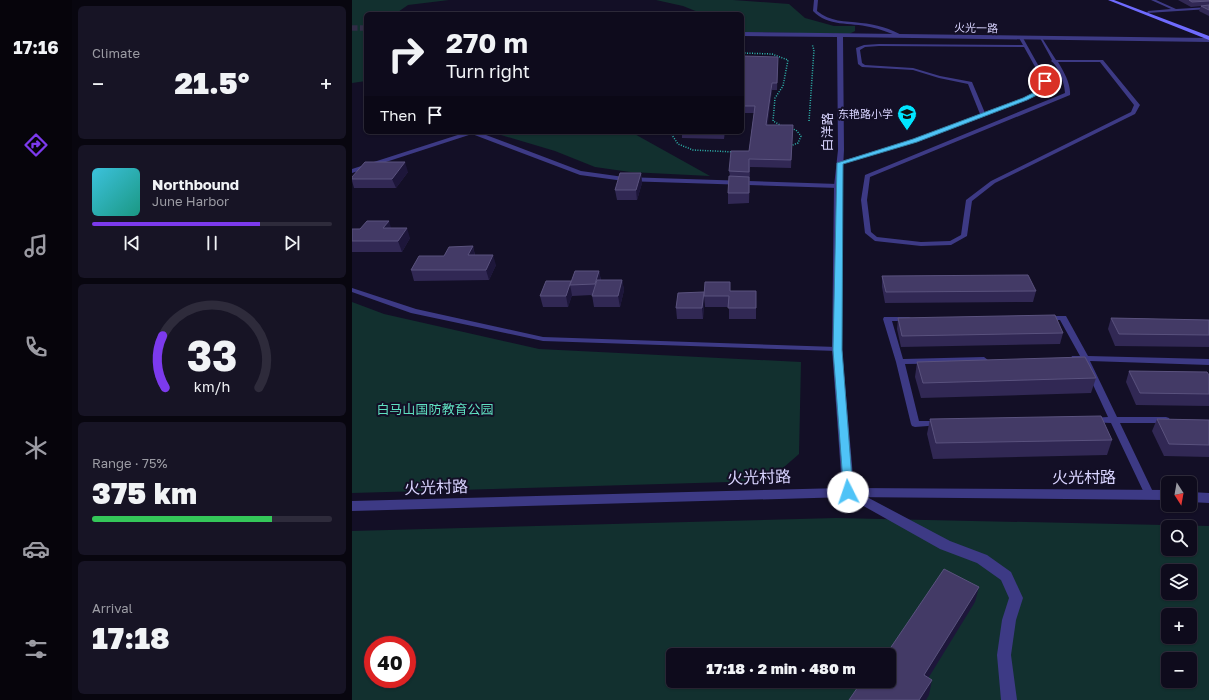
<!DOCTYPE html>
<meta charset="utf-8">
<style>
:root{--surface:#0e0b1c;--page:#171425;--text:#f1f3f6;--muted:#9b9ba3;--line:#2e2b3b;--accent:#7c3aed}
body{margin:0;font-family:"Golos Text","Noto Sans SC",sans-serif;background:var(--page);color:var(--text);height:100vh;display:flex;flex-direction:column;font-size:15px;white-space:nowrap}
*{box-sizing:border-box;margin:0}
p{font-size:13px;color:var(--muted)}
.icon{flex:none;width:22px;height:22px;fill:none;stroke:currentColor;stroke-width:2;stroke-linecap:round;stroke-linejoin:round}
.map{position:relative;flex:1;overflow:hidden}
.details{display:flex;flex-direction:column;gap:6px;padding:6px;background:#08060f;width:280px}
.details>*{flex:none}
.guide{position:absolute;left:12px;top:12px;width:380px;height:122px;border-radius:6px;box-shadow:0 1px 3px #0004,0 0 0 1px var(--line);background:#0e0b1c;color:var(--text);overflow:hidden}
.needle{width:26px;rotate:169deg}
.tools{position:absolute;left:809px;top:476px;display:grid;gap:8px}
.tools a{display:grid;place-items:center;width:36px;height:36px;border-radius:6px;background:var(--surface);box-shadow:0 1px 3px #0004,0 0 0 1px var(--line);font-size:20px}
.speed{position:absolute;left:12px;top:636px;display:flex;gap:8px;font-size:20px;font-weight:700;text-align:center}
.speed>*{display:grid;place-content:center;width:52px;height:52px;border-radius:50%;background:var(--surface);box-shadow:0 1px 3px #0004,0 0 0 1px var(--line);line-height:1}
.speed .limit{border:6px solid #d22;background:#fff;color:#111}
.pin{position:absolute;display:grid;place-items:center;width:34px;height:34px;color:#fff;margin:-17px;border:2px solid #fff;border-radius:50%;box-shadow:0 1px 4px #0007}
.me{position:absolute;width:44px;margin:-22px;rotate:356deg;stroke-linejoin:round;filter:drop-shadow(0 0 3px #0008)}
.turn{display:flex;align-items:center;gap:14px;height:84px;padding:0 16px;font-size:18px}
.turn .icon{width:52px;height:52px;stroke-width:2.5}
.turn b{display:block;font-size:28px;line-height:34px}
.then{display:flex;align-items:center;height:38px;padding:0 16px;background:#0003;gap:8px;font-size:15px}
.big{font-size:30px;font-weight:800;line-height:1.1}
.details .card{flex:1;display:flex;flex-direction:column;justify-content:center;gap:6px;min-width:0;padding:0 14px;border-radius:6px;background:var(--page)}
.details .dial{align-items:center;gap:0}
.dial svg{height:104px;overflow:visible;fill:none;stroke:var(--line);stroke-width:7;stroke-linecap:round;text-anchor:middle}
.dial text{fill:var(--text);stroke:none}
.song{display:flex;align-items:center;gap:12px}
.cover{width:48px;height:48px;border-radius:6px;background:linear-gradient(135deg,hsl(190 70% 55%),hsl(170 70% 35%))}
.played{height:4px;border-radius:2px;background:linear-gradient(90deg,var(--accent) 70%,var(--line) 70%)}
.keys{display:flex;justify-content:space-around;direction:ltr}
.heat{display:flex;justify-content:space-between;align-items:center;font-size:22px;direction:ltr}
.charge{height:6px;border-radius:3px;background:linear-gradient(90deg,#34c759 75%,var(--line) 0)}
.trip{position:absolute;left:314px;top:648px;width:230px;height:40px;border-radius:6px;background:var(--surface);box-shadow:0 1px 3px #0004,0 0 0 1px var(--line);font-weight:800;line-height:40px;text-align:center}
main{display:flex;flex:1;min-height:0}
.tab-bar{display:flex;flex-direction:column;width:72px;justify-content:space-around;align-items:center;background:#06040b;color:var(--muted)}
.tab-bar .icon{width:28px;height:28px}
.tab-bar .on{color:var(--accent)}
.tab-bar b{font-size:18px;color:var(--text)}
.map>svg:first-child{display:block}
.green{fill:#12302f;fill-rule:evenodd}
.lines{fill:none;stroke-linecap:round;stroke-linejoin:round}
.tertiary-tunnel{stroke:#312d47;stroke-width:5.5;stroke-dasharray:5.5 2.5;stroke-linecap:butt}
.path{stroke:#2fb8b0;stroke-width:1.5;stroke-dasharray:1 1.5;stroke-linecap:butt}
.service{fill:#3d3a85;fill-rule:evenodd}
.minor{fill:#3d3a85;fill-rule:evenodd}
.tertiary{fill:#3d3a85;fill-rule:evenodd}
.secondary{fill:#6f6bff;fill-rule:evenodd}
.wall{fill:#312854}
.shaded-wall{fill:#1d163a}
.building{fill:#433a66;stroke:#5a527e}
.route{fill:#4fc3f7;stroke:#337fa1}
.labels{text-anchor:middle;stroke-width:4;stroke-linejoin:round;paint-order:stroke}
.far-street-label{font-size:11px;fill:#d9d4ff;stroke:#130f26}
.far-poi-label{font-size:11px;fill:#d9d4ff;stroke:#130f26;text-anchor:end}
.street-label{font-size:13px;fill:#d9d4ff;stroke:#130f26}
.park-label{font-size:13px;fill:#5fe0c0;stroke:#130f26}
.near-street-label{font-size:16px;fill:#d9d4ff;stroke:#130f26}
</style>
<main>
<nav class="tab-bar">
<b>17:16</b>
<svg class="icon on" aria-label="directions" viewBox="0 0 24 24"><path d="M12 3l9 9-9 9-9-9zM9 14v-3h6M13 9l2 2-2 2"/></svg>
<svg class="icon" aria-label="music" viewBox="0 0 24 24"><path d="M9 18V5l10-2v13"/><circle cx="6" cy="18" r="3"/><circle cx="16" cy="16" r="3"/></svg>
<svg class="icon" aria-label="phone" viewBox="0 0 24 24"><path d="M5 4h4l2 5-3 2q2 4 5 5l2-3 5 2v4C11 20 4 13 5 4z"/></svg>
<svg class="icon" aria-label="climate" viewBox="0 0 24 24"><path d="M12 3v18M4 7l16 10M4 17L20 7"/></svg>
<svg class="icon" aria-label="car" viewBox="0 0 24 24"><path d="M5 17H2v-5l4-1 3-4h7l3 4 3 1v5h-3M9 17h6M6 11h13"/><circle cx="7" cy="17" r="2"/><circle cx="17" cy="17" r="2"/></svg>
<svg class="icon" aria-label="filters" viewBox="0 0 24 24"><path d="M4 7h16M4 17h16"/><circle cx="9" cy="7" r="2"/><circle cx="15" cy="17" r="2"/></svg>
</nav>
<section class="details">
<div class="card"><p>Climate</p>
<div class="heat"><a>−</a><b class="big">21.5°</b><a>+</a></div>
</div>
<div class="card">
<div class="song"><i class="cover"></i><div><b>Northbound</b><p>June Harbor</p></div></div>
<div class="played"></div>
<div class="keys"><svg class="icon" aria-label="previous" viewBox="0 0 24 24"><path d="M18 5L8 12l10 7zM5 5v14"/></svg><svg class="icon" aria-label="pause" viewBox="0 0 24 24"><path d="M8 5v14M16 5v14"/></svg><svg class="icon" aria-label="next" viewBox="0 0 24 24"><path d="M6 5l10 7-10 7zM19 5v14"/></svg></div>
</div>
<div class="card dial"><svg viewBox="0 0 100 80">
<path d="M14 69A42 42 0 1 1 86 69"/>
<path d="M14 69A42 42 0 0 1 12 29" stroke="#7c3aed"/>
<text x="50" y="56" font-size="32" font-weight="700">33</text>
<text x="50" y="72" font-size="11">km/h</text>
</svg></div>
<div class="card"><p>Range · 75%</p><b class="big">375 km</b><div class="charge"></div></div>
<div class="card"><p>Arrival</p><b class="big">17:18</b></div>
</section>
<div class="map">
<svg width="857" height="700" viewBox="0 0 857 700">
<rect width="100%" height="100%" fill="#130f26"/>
<g class="green">
<path d="M 0,0 L 97,0 L 56,5 L 43,14 L 14,14 L 14,81 L 0,83 Z"/>
<path d="M 304,0 L 381,0 L 437,4 L 453,18 L 482,26 L 503,26 L 503,31 L 497,34 L 390,32 L 390,14 L 351,14 L 331,6 Z"/>
<path d="M 139,132 L 279,132 L 358,176 L 278,172 L 243,167 L 203,151 Z"/>
<path d="M 0,302 L 32,314 L 187,349 L 449,362 L 447,454 L 416,481 L 0,493 Z"/>
<path d="M 484,518 L 857,526 L 857,700 L 0,700 L 0,531 ZM 816,527 L 838,527 L 838,549 L 816,549 ZM 816,571 L 838,571 L 838,593 L 816,593 ZM 816,615 L 838,615 L 838,637 L 816,637 ZM 21,645 L 55,645 L 55,679 L 21,679 ZM 321,655 L 537,655 L 537,681 L 321,681 ZM 816,659 L 838,659 L 838,681 L 816,681 Z"/>
</g>
<g class="lines">
<path class="tertiary-tunnel" d="M 0,28 L 14,28"/>
<g class="path">
<path d="M 390,53 L 420,54 L 436,60 L 431,86 L 423,98 L 421,121 L 430,126"/>
<path d="M 457,121 L 462,50 L 460,44"/>
<path d="M 437,128 L 444,130 L 449,136 L 446,143 L 438,146"/>
<path d="M 318,132 L 326,144 L 341,150 L 382,152"/>
</g>
<g class="service">
<path d="M 462,0 L 466,0 L 465,11 C 478,22 493,21 509,23 C 523,24 540,29 551,36 L 548,37 C 538,33 528,29 518,27 C 498,22 476,27 461,11 Z"/>
<path d="M 799,0 L 804,0 L 824,9 L 857,7 L 857,9 L 795,13 L 796,11 L 819,9 Z"/>
<path d="M 669,37 L 671,38 L 695,81 L 693,91 L 675,100 L 565,142 L 490,164 L 486,164 L 486,162 L 561,140 L 628,114 L 616,84 L 587,78 L 561,70 L 510,67 L 506,64 L 504,48 L 512,45 L 527,44 L 671,45 L 667,38 ZM 527,46 L 672,47 L 691,81 L 689,89 L 671,98 L 633,113 L 620,82 L 588,76 L 561,68 L 513,65 L 510,63 L 508,50 L 513,47 Z"/>
<path d="M 688,38 L 690,38 L 704,60 L 751,60 L 788,105 L 783,114 L 643,183 L 620,201 L 615,236 L 599,245 L 569,246 L 523,241 L 513,233 L 509,200 L 513,175 L 713,93 C 713,84 706,65 699,61 L 700,60 ZM 706,62 L 748,62 L 782,105 L 779,112 L 639,181 L 614,200 L 609,235 L 598,241 L 569,242 L 525,237 L 519,232 L 515,200 L 518,177 L 718,95 C 719,84 712,72 706,62 Z"/>
<path d="M 115,132 L 126,132 L 229,171 L 272,177 L 486,184 L 489,186 L 486,188 L 272,181 L 228,175 L 120,134 L 0,173 L 0,169 Z"/>
<path d="M 0,288 L 64,309 L 191,337 L 485,347 L 489,349 L 485,351 L 191,341 L 59,313 L 0,292 Z"/>
<path d="M 691,316 L 714,316 L 736,356 L 857,359 L 857,365 L 738,361 L 765,417 L 814,417 L 817,418 L 818,420 L 817,422 L 814,423 L 768,423 L 802,494 L 800,497 L 797,498 L 794,497 L 759,423 L 737,422 L 736,420 L 737,418 L 756,417 L 730,361 L 723,361 L 719,358 L 720,356 L 728,356 L 708,320 L 694,320 L 690,318 Z"/>
<path d="M 532,317 L 557,317 L 561,319 L 557,321 L 540,321 L 551,359 L 632,357 L 636,360 L 632,363 L 553,364 L 567,421 L 589,421 L 590,423 L 589,425 L 563,427 L 560,426 L 559,424 L 544,362 L 531,319 Z"/>
</g>
<path class="minor" d="M 496,487 L 598,541 L 635,555 L 659,572 L 671,598 L 664,620 L 659,655 L 665,700 L 649,700 L 645,655 L 650,620 L 657,598 L 649,580 L 625,563 L 588,549 L 492,495 L 490,492 L 492,489 Z"/>
<g class="tertiary">
<path d="M 390,32 L 857,38 L 857,42 L 491,37 L 492,150 L 490,186 L 490,349 L 502,488 L 816,490 L 816,500 L 496,497 L 0,511 L 0,501 L 490,488 L 480,349 L 482,186 L 486,150 L 485,37 L 390,36 Z"/>
<path d="M 838,492 L 857,493 L 857,503 L 838,502 Z"/>
</g>
<path class="secondary" d="M 756,0 L 762,0 L 857,36 L 857,40 Z"/>
</g>
<g class="wall">
<path d="M 826,0 L 857,0 L 857,16 L 847,11 L 849,6 L 839,7 Z"/>
<path d="M 390,56 L 426,63 L 425,90 L 420,90 L 415,125 L 441,125 L 439,168 L 398,167 L 397,203 L 376,204 L 376,193 L 378,176 L 377,171 L 397,151 L 402,113 L 390,113 Z"/>
<path d="M 330,132 L 373,132 L 372,139 L 330,138 Z"/>
<path d="M 56,172 L 44,188 L 2,188 L 0,181 L 0,177 Z"/>
<path d="M 289,173 L 290,183 L 285,200 L 265,200 L 263,190 Z"/>
<path d="M 39,228 L 58,238 L 50,252 L 0,252 L 0,229 Z"/>
<path d="M 121,246 L 123,255 L 144,265 L 137,280 L 62,281 L 59,270 L 92,256 Z"/>
<path d="M 247,271 L 249,280 L 270,280 L 272,290 L 268,307 L 242,307 L 240,295 L 220,296 L 220,295 L 216,307 L 191,307 L 188,296 L 219,281 Z"/>
<path d="M 530,276 L 684,291 L 681,302 L 533,303 L 530,287 Z"/>
<path d="M 378,291 L 404,291 L 404,319 L 377,319 L 377,307 L 353,307 L 352,296 Z"/>
<path d="M 352,292 L 352,304 L 351,319 L 325,319 L 324,308 Z"/>
<path d="M 546,318 L 711,333 L 708,344 L 549,347 L 545,329 Z"/>
<path d="M 759,318 L 857,320 L 857,347 L 763,346 L 756,329 Z"/>
<path d="M 565,362 L 744,378 L 739,393 L 569,398 L 563,377 Z"/>
<path d="M 777,371 L 857,375 L 857,406 L 784,405 L 774,382 Z"/>
<path d="M 578,419 L 760,440 L 755,455 L 581,459 L 575,434 Z"/>
<path d="M 805,419 L 857,420 L 857,457 L 812,456 L 800,431 Z"/>
</g>
<g class="shaded-wall">
<path d="M 420,83 L 420,90 L 415,133 L 414,125 Z"/>
<path d="M 372,132 L 373,132 L 372,139 Z"/>
<path d="M 53,162 L 56,172 L 44,188 L 40,179 Z"/>
<path d="M 289,173 L 290,183 L 285,200 L 284,190 Z"/>
<path d="M 37,221 L 40,231 L 31,228 Z"/>
<path d="M 55,228 L 58,238 L 50,252 L 46,241 Z"/>
<path d="M 121,246 L 123,257 L 116,255 Z"/>
<path d="M 141,255 L 144,265 L 137,280 L 134,270 Z"/>
<path d="M 247,271 L 249,282 L 243,284 Z"/>
<path d="M 270,280 L 272,290 L 268,307 L 266,296 Z"/>
<path d="M 219,281 L 218,285 L 220,295 L 216,307 L 214,296 Z"/>
<path d="M 352,292 L 352,304 L 351,319 L 350,308 Z"/>
<path d="M 627,587 L 623,602 L 569,690 L 572,675 Z"/>
<path d="M 580,680 L 577,695 L 574,700 L 567,700 Z"/>
</g>
<g class="building">
<path d="M 837,0 L 857,0 L 857,1 L 840,2 Z"/>
<path d="M 857,5 L 857,10 L 849,6 Z"/>
<path d="M 390,56 L 426,57 L 425,83 L 420,83 L 414,125 L 441,125 L 439,160 L 397,159 L 397,172 L 377,171 L 379,151 L 397,151 L 403,106 L 390,106 Z"/>
<path d="M 13,162 L 53,162 L 40,179 L 0,179 L 0,177 Z"/>
<path d="M 268,173 L 289,173 L 284,190 L 263,190 Z"/>
<path d="M 377,176 L 397,177 L 397,193 L 376,193 Z"/>
<path d="M 15,221 L 37,221 L 31,228 L 55,228 L 46,241 L 0,241 L 0,229 L 8,229 Z"/>
<path d="M 121,246 L 116,255 L 141,255 L 134,270 L 59,270 L 67,256 L 92,256 L 97,247 Z"/>
<path d="M 223,271 L 247,271 L 243,284 L 218,285 Z"/>
<path d="M 676,275 L 684,291 L 534,292 L 530,276 Z"/>
<path d="M 245,280 L 270,280 L 266,296 L 240,296 Z"/>
<path d="M 194,281 L 219,281 L 214,296 L 188,296 Z"/>
<path d="M 353,282 L 378,282 L 378,291 L 404,291 L 404,308 L 376,308 L 377,296 L 352,296 Z"/>
<path d="M 352,292 L 350,308 L 324,308 L 326,293 Z"/>
<path d="M 703,315 L 711,333 L 550,336 L 546,318 Z"/>
<path d="M 759,318 L 857,320 L 857,335 L 767,334 Z"/>
<path d="M 733,357 L 744,378 L 571,383 L 565,362 Z"/>
<path d="M 777,371 L 855,372 L 857,375 L 857,394 L 788,393 Z"/>
<path d="M 749,416 L 760,440 L 584,443 L 578,419 Z"/>
<path d="M 805,419 L 857,420 L 857,445 L 817,444 Z"/>
<path d="M 592,569 L 627,587 L 572,675 L 580,680 L 567,700 L 497,700 L 510,681 L 537,681 L 537,655 L 528,655 L 531,651 L 535,653 Z"/>
</g>
<path class="route" d="M 693,80 L 695,81 L 693,91 L 675,100 L 565,142 L 491,164 L 490,350 L 501,492 L 500,495 L 492,495 L 481,350 L 485,163 L 561,139 L 671,98 L 689,89 L 690,81 Z"/>
<defs>
<symbol id="school-pin" viewBox="-11 -11 22 30"><path d="M0 17L-7.5 6A9.5 9.5 0 1 1 7.5 6Z" fill="#00e5ff" stroke="#130f26"/><path d="M0-5L7-2L0 1L-7-2ZM-4 1L0 2.5L4 1V4Q0 6-4 4Z" fill="#111"/></symbol>
</defs>
<g fill-rule="evenodd">
<use href="#school-pin" x="544" y="103" width="22" height="30"/>
</g>
<g class="labels">
<g class="far-street-label">
<text transform="translate(624 28) rotate(1)" y="4">火光一路</text>
</g>
<g class="far-poi-label">
<text x="541" y="118">东艳路小学</text>
</g>
<g class="street-label">
<text transform="translate(475 132) rotate(-90)" y="5">白洋路</text>
</g>
<g class="park-label">
<text x="83" y="414">白马山国防教育公园</text>
</g>
<g class="near-street-label">
<text transform="translate(407 477) rotate(-2)" y="6">火光村路</text>
<text x="732" y="483">火光村路</text>
<text transform="translate(84 487) rotate(-2)" y="6">火光村路</text>
</g>
</g>
</svg>
<div class="tools">
<a><svg class="needle" viewBox="-14 -14 28 28"><path d="M0-13l5 13h-10z" fill="#e53935"/><path d="M0 13l5-13h-10z" fill="#9b9ba3"/></svg></a>
<a><svg class="icon" aria-label="search" viewBox="0 0 24 24"><circle cx="10" cy="10" r="6"/><path d="M15 15l6 6"/></svg></a>
<a><svg class="icon" aria-label="layers" viewBox="0 0 24 24"><path d="M12 4l9 5-9 5-9-5zM3 14l9 5 9-5"/></svg></a>
<a>+</a>
<a>−</a>
</div>
<div class="speed"><div class="limit">40</div></div>
<div class="pin" style="left:693px;top:81px;background:#d93025"><svg class="icon" aria-label="arrive" viewBox="0 0 24 24"><path d="M6 21V4h12l-3 4 3 4H6"/></svg></div>
<svg class="me" style="left:496px;top:492px" viewBox="-20 -20 40 40"><circle r="19" fill="#fff"/><path d="M0-13L10 11 0 6-10 11z" fill="#4fc3f7"/></svg>
<div class="trip">17:18 · 2 min · 480 m</div>
<div class="guide">
<div class="turn"><svg class="icon" aria-label="right" viewBox="0 0 24 24"><path d="M7 20v-9h11M14 6l5 5-5 5"/></svg><div><b>270 m</b>Turn right</div></div>
<div class="then">Then<svg class="icon" aria-label="arrive" viewBox="0 0 24 24"><path d="M6 21V4h12l-3 4 3 4H6"/></svg></div>
</div>
</div>
</main>
